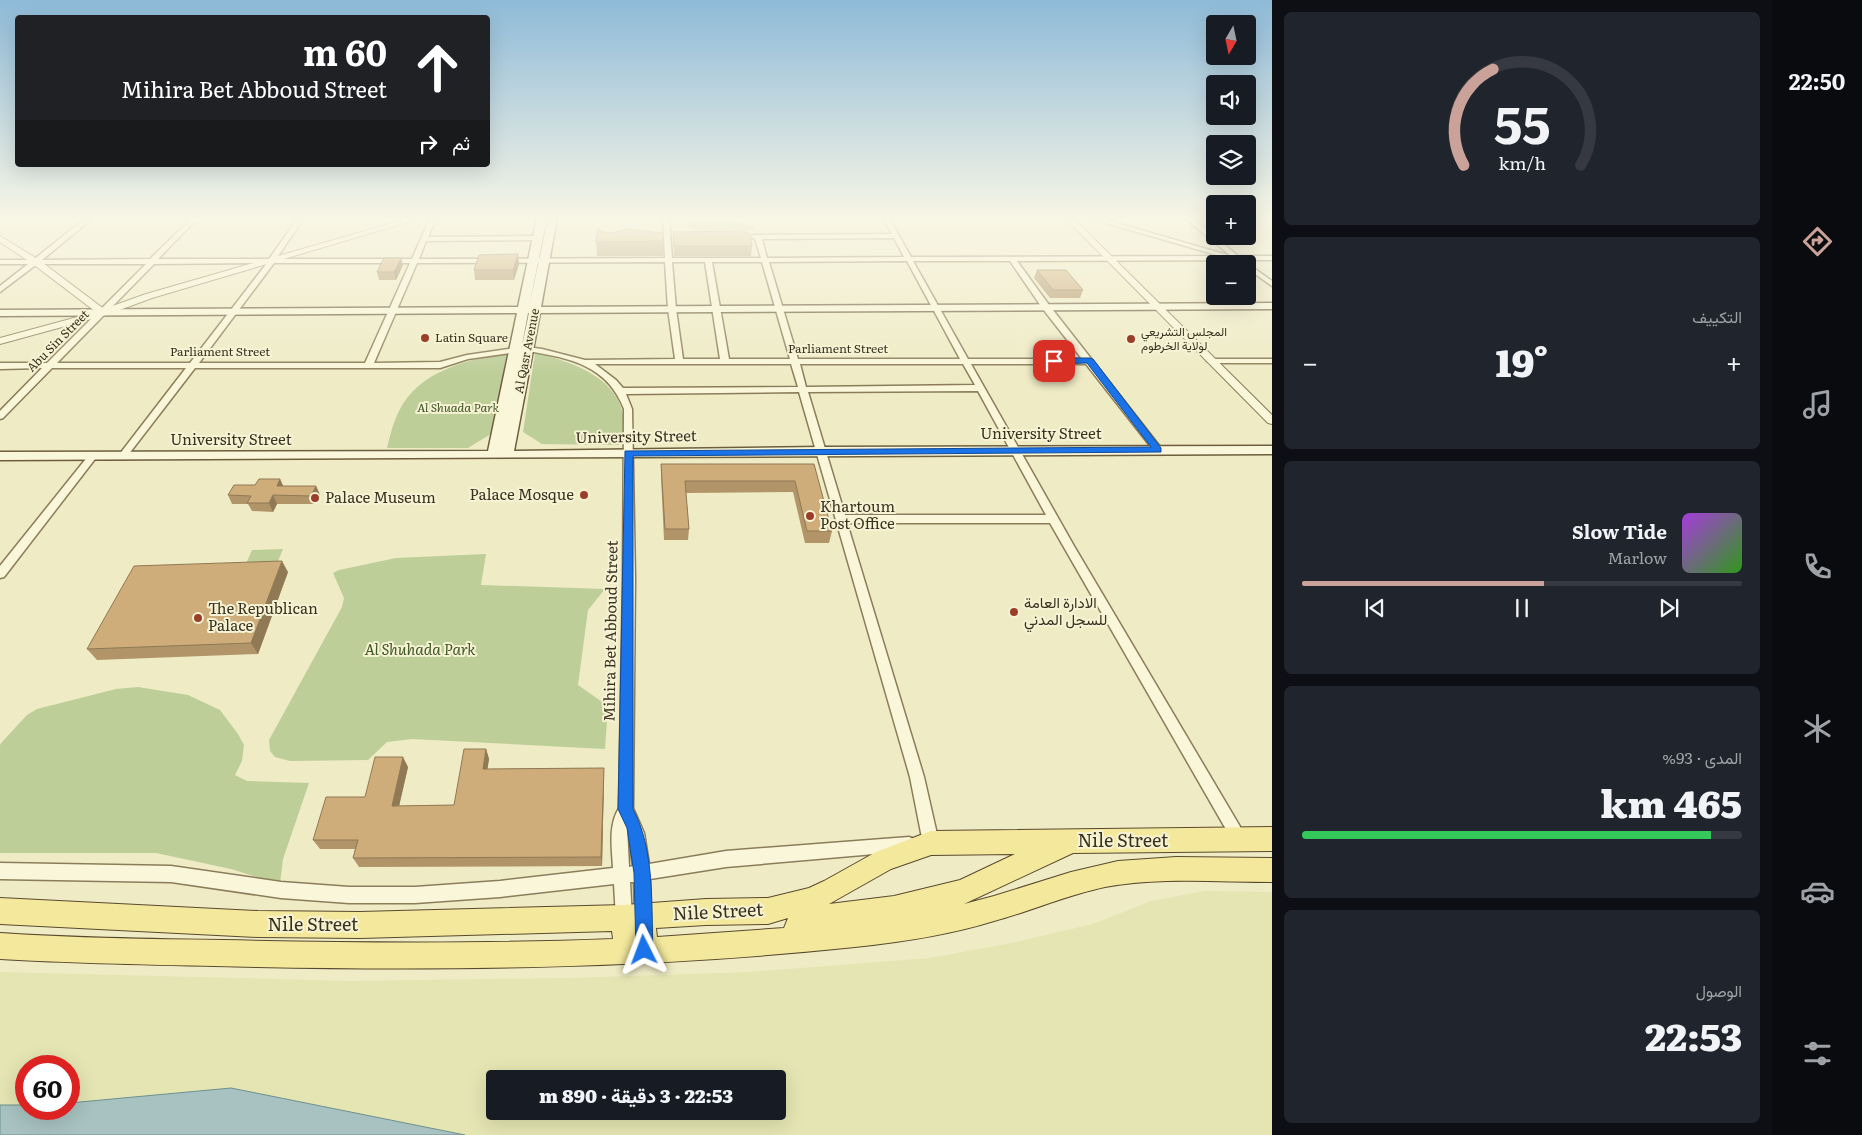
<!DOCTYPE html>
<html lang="ar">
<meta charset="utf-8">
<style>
:root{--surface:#171b24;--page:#20242c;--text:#f1f3f6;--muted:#9ea1a6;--line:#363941;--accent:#caa29a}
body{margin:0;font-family:Literata,Vazirmatn,serif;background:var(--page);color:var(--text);direction:rtl;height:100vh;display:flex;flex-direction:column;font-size:19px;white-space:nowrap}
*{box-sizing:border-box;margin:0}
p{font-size:16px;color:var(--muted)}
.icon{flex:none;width:28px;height:28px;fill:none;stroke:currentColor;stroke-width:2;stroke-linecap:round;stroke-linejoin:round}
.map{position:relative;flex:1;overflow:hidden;direction:ltr}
.drawer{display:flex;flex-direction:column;gap:12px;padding:12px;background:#0d0f14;width:500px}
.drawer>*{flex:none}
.banner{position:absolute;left:15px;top:15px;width:475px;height:152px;border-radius:5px;box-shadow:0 5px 20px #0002;direction:rtl;background:#202124;color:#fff;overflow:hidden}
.needle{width:32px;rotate:189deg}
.controls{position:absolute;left:1206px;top:15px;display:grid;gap:10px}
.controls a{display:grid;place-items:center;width:50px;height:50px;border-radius:5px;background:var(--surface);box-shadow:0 5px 20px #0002;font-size:25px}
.speed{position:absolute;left:15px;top:1055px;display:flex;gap:10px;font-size:25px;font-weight:700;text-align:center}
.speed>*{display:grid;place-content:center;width:65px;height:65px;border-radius:50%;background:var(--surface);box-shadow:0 5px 20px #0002;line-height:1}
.speed .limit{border:8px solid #d22;background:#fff;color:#111}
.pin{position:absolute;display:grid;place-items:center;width:42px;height:42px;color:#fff;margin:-21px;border-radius:10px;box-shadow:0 2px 8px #0006}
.me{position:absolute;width:55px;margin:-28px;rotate:357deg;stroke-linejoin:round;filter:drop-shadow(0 0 4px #0008)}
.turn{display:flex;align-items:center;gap:18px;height:105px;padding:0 20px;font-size:22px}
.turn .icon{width:65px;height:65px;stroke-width:2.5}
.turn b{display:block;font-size:35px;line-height:42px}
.then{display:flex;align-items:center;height:48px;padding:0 20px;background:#0003;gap:10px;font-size:19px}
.big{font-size:38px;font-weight:800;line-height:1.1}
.drawer .widget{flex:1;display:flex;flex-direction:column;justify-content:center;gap:8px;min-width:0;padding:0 18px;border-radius:8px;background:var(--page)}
.drawer .dial{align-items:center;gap:0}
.dial svg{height:130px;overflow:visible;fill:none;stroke:var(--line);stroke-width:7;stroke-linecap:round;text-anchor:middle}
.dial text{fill:var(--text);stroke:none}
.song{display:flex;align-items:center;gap:15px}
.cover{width:60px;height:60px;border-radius:8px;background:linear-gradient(135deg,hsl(280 70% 55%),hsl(110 70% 35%))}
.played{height:5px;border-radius:2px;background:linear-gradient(90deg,var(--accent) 55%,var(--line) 55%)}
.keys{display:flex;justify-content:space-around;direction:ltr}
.heat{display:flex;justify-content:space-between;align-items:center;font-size:28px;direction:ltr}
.charge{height:8px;border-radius:4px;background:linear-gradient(90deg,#34c759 93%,var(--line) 0)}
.trip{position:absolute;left:486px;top:1070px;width:300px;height:50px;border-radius:5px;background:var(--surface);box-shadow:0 5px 20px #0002;font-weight:800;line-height:50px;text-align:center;direction:rtl}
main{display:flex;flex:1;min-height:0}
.dock{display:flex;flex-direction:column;width:90px;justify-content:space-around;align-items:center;background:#090b0e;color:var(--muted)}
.dock .icon{width:35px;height:35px}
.dock .selected{color:var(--accent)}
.dock b{font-size:22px;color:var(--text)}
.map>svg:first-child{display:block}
.farmland{fill:#e4e5b2;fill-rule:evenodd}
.green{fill:#bdce98}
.water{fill:#a7c2c0;stroke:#6d918f}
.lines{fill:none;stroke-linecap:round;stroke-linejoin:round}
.minor-casing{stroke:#8b7d5a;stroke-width:3}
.tertiary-casing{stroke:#8b7d5a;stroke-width:2}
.secondary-casing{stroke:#6d5e3d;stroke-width:3}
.primary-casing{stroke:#594a2f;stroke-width:2}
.minor{fill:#faf6d9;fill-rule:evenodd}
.tertiary{fill:#faf6d9;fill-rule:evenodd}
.secondary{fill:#faf6d9;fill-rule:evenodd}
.primary{fill:#f3e89c;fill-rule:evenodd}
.wall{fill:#b19569}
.shaded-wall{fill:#907955}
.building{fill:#cead7a;stroke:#907955}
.route{fill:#1a73e8;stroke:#114b97}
.poi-dot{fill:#9b3e29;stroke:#f6f3d5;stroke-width:2}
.labels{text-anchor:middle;stroke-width:4;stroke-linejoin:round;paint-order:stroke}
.far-poi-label{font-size:12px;fill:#3b311f;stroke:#f6f3d5;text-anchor:start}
.far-street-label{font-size:12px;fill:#3b311f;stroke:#f6f3d5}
.far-park-label{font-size:12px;font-style:italic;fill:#415725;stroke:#f6f3d5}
.street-label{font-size:15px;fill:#3b311f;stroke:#f6f3d5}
.poi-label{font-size:15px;fill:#3b311f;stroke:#f6f3d5;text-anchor:start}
.park-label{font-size:15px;font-style:italic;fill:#415725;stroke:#f6f3d5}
.near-street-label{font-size:18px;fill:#3b311f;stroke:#f6f3d5}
</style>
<main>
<nav class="dock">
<b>22:50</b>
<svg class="icon selected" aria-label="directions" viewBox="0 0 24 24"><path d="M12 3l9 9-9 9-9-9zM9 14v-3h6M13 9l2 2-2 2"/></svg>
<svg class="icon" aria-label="music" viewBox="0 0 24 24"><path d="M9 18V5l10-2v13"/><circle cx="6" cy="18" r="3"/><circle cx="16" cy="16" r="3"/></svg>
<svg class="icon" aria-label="phone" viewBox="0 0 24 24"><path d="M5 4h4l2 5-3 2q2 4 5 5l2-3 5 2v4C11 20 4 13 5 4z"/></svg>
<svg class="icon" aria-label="climate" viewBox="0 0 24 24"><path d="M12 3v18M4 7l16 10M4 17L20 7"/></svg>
<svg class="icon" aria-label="car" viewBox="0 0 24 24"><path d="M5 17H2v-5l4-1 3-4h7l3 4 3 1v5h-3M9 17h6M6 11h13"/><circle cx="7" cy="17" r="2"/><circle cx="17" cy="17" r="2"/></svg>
<svg class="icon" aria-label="filters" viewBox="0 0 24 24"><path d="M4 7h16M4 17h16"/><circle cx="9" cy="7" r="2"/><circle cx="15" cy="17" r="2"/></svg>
</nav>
<section class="drawer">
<div class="widget dial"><svg viewBox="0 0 100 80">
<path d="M14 69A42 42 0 1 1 86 69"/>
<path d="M14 69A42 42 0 0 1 32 10" stroke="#caa29a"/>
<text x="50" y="56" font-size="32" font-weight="700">55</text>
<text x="50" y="72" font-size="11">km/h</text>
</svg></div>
<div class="widget"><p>التكييف</p>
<div class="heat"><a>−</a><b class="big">19°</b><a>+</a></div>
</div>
<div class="widget">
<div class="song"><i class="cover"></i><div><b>Slow Tide</b><p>Marlow</p></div></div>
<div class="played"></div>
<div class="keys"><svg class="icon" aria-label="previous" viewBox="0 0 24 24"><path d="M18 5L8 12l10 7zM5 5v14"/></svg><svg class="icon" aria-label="pause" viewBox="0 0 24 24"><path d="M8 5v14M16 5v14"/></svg><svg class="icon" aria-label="next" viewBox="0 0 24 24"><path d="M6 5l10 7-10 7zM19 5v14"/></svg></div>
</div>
<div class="widget"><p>المدى · 93%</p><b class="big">465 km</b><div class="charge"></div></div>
<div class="widget"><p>الوصول</p><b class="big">22:53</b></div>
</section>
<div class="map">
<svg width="1272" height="1135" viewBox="0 0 1272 1135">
<rect width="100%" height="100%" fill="#efebc5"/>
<path class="farmland" d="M 1204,891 L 1272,892 L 1272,1135 L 0,1135 L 0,972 L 348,981 L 571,978 L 749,972 L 930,958 L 1012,943 L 1093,924 L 1151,901 ZM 26,1066 L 69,1066 L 69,1109 L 26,1109 ZM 495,1079 L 778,1079 L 778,1111 L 495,1111 Z"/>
<g class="green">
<path d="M 688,218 L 730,218 L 755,227 L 753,230 L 689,229 Z"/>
<path d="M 512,353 L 494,432 L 468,448 L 387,448 C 390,436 393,423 399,411 C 419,370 471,358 512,353 Z"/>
<path d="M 535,353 C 571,361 625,379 624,426 C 624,432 621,439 619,445 L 542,444 L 523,432 Z"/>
<path d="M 283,549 L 278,561 L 246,564 L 252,550 Z"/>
<path d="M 486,554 L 481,585 L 605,589 L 588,610 L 578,685 L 608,706 L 605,749 L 412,739 L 387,742 L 368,760 L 290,761 L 275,757 L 270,751 L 269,740 L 342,607 L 344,598 L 333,573 L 339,570 L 396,558 Z"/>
<path d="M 138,687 L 188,695 L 220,710 L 238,734 L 244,745 L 242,761 L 235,775 L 247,781 L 309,783 L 283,859 L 280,884 L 231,869 L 156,853 L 0,853 L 0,745 L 2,742 L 27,715 L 37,709 L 116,689 Z"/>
</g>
<path class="water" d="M 231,1088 L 465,1135 L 0,1135 L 0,1105 L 26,1105 L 26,1109 L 69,1109 L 69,1103 Z"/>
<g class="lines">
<defs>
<g id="minor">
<path d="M 86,218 L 93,218 L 42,260 L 150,259 L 192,218 L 198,218 L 158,259 L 269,259 L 298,218 L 304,218 L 276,259 L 412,259 L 430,218 L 436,218 L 428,237 L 537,236 L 540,238 L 537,240 L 426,241 L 419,259 L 665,258 L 663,218 L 669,218 L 672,258 L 761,258 L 755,239 L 750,237 L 753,235 L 892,234 L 883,218 L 889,218 L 911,257 L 1220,256 L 1089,218 L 1099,218 L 1231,256 L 1185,218 L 1192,218 L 1238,256 L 1272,256 L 1272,260 L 1017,261 L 1049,305 L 1161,448 L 1161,452 L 1155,452 L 1086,364 L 971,364 L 1074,546 L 1245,835 L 1248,840 L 1245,845 L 1240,847 L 1235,845 L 1050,523 L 847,523 L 924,777 L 939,843 L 936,848 L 931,850 L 923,848 L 920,843 L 922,838 L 910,777 L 799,392 L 626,394 L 632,409 L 635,578 L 633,808 L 644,833 L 649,864 L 726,851 L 909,837 L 914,839 L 917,844 L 914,849 L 909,851 L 726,867 L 650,879 L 651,916 L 649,922 L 643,924 L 637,922 L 635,916 L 634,882 L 630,882 L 632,918 L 630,924 L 624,926 L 618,924 L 616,918 L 614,884 L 500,897 L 415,903 L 349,903 L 281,898 L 171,882 L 0,879 L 0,863 L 171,866 L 281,882 L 349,887 L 415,887 L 500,881 L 613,868 C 612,848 608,826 619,808 L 623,578 L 624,409 C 607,365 570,358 527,351 L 523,349 L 527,347 L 542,349 L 585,360 L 675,359 L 668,309 L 665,262 L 417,263 L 374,363 L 440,362 L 467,355 L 515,348 L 518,348 L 518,352 L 468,359 L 440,368 L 195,368 L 125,459 L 119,459 L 117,457 L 119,455 L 186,368 L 52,368 L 3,418 L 0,419 L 0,411 L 42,368 L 0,369 L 0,363 L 47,363 L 146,264 L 37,264 L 0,292 L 0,286 L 28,264 L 0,264 L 0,260 L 33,260 ZM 894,238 L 904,257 L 767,258 L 762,239 ZM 907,261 L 960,359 L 798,359 L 769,262 ZM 913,261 L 1010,261 L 1043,309 L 1082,359 L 968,359 ZM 672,262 L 705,262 L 720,359 L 683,359 L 676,309 ZM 712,262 L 762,262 L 790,359 L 729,359 ZM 267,263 L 190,363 L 57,363 L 154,264 ZM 274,263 L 410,263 L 365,363 L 199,363 ZM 595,364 L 791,364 L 798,387 L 623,388 L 616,380 ZM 800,364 L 963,364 L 975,385 L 806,387 ZM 978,391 L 1046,515 L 845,515 L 808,392 ZM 627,827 L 633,866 L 629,867 Z"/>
<path d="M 1248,264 L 1272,281 L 1272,286 L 1248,269 Z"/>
<path d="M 1208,359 L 1272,359 L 1272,363 L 1211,363 L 1207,361 Z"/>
<path d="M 92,454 L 95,455 L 97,457 L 95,459 L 4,577 L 0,578 L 0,566 L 89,455 Z"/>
</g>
<g id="tertiary">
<path d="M 410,218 L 422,218 L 152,298 L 106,315 L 0,344 L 0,338 L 96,312 L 33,264 L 0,242 L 0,236 L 39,260 L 104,309 L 146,294 Z"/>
<path d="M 1065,218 L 1073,218 L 1272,415 L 1272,424 L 1268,423 Z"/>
</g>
<path id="secondary" d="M 537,218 L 547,218 L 529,307 L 548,218 L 557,218 L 541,307 L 1272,303 L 1272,309 L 540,313 L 514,451 L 821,447 L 1272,446 L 1272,454 L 0,460 L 0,452 L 488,451 L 517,313 L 0,316 L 0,310 L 518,307 ZM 528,313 L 529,313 L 521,351 Z"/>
<path id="primary" d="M 1272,827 L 1272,851 L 1073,853 L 964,904 L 994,896 L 1071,872 L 1118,861 L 1176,857 L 1272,858 L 1272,882 C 1217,882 1159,877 1105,887 C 1067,895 1031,911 994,921 C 949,935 902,942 855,947 C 657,968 457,971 257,967 C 172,965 86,964 0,959 L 0,933 C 74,938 149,939 223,940 C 353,943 483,944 613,939 L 612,931 L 360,938 L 258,937 L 0,924 L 0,898 L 258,911 L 360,912 L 624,905 L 706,899 L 768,898 L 809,888 L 824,881 L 876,852 L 931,831 ZM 1015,854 L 960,880 L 894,896 L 829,904 L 891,869 L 931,855 ZM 788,918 L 784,928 L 657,937 L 656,928 L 706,925 L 768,924 Z"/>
</defs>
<use href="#minor" class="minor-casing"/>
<use href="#tertiary" class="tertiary-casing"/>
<use href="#secondary" class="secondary-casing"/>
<use href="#primary" class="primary-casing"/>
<use href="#minor" class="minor"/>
<use href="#tertiary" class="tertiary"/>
<use href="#secondary" class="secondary"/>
<use href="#primary" class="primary"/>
</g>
<g class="wall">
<path d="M 603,232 L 663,241 L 663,256 L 597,256 L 596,242 Z"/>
<path d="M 673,232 L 752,246 L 751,256 L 674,256 Z"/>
<path d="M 518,254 L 519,264 L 514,280 L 475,280 L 474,270 Z"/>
<path d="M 403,265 L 396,280 L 379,280 L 377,272 Z"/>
<path d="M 1037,270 L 1083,290 L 1080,298 L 1050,298 L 1034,278 Z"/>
<path d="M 661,464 L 814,464 L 832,531 L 829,543 L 805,543 L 793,492 L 686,493 L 689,529 L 688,540 L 664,540 L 661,476 Z"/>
<path d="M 280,479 L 283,486 L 316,486 L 320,495 L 315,504 L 277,504 L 273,512 L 252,511 L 248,504 L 232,504 L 228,495 L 255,485 Z"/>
<path d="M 288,572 L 258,654 L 97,660 L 87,649 Z"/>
<path d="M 486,749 L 489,759 L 487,769 L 604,768 L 604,778 L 602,866 L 359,867 L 353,858 L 355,849 L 320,849 L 313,840 L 365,797 L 408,767 L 399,806 L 454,805 Z"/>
</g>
<g class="shaded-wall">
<path d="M 518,254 L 519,264 L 514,280 L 513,270 Z"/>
<path d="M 401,258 L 403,265 L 396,280 L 394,272 Z"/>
<path d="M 280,479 L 284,488 L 277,486 Z"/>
<path d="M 316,486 L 320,495 L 315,504 L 311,496 Z"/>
<path d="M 273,495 L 277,504 L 273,512 L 269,503 Z"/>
<path d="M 282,561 L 288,572 L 258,654 L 251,643 Z"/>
<path d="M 486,749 L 489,759 L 486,779 L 483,769 Z"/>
<path d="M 403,757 L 408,767 L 397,815 L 392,806 Z"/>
<path d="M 604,768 L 604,778 L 602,866 L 601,857 Z"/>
</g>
<g class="building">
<path d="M 598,228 L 603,232 L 612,233 L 626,229 L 663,233 L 663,241 L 596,242 Z"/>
<path d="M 744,231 L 750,234 L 752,246 L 674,246 L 673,232 Z"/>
<path d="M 518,254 L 513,270 L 474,270 L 479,255 Z"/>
<path d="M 384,258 L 401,258 L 394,272 L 377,272 Z"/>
<path d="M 1037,270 L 1066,270 L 1083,290 L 1053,290 Z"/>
<path d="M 661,464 L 814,464 L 832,531 L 807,531 L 795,481 L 685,481 L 689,529 L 665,529 Z"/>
<path d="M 259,479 L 280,479 L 277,486 L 316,486 L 311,496 L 273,495 L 269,503 L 247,503 L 251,496 L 228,495 L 234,485 L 255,485 Z"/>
<path d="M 282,561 L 251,643 L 87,649 L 134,566 Z"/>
<path d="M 464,749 L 486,749 L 483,769 L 604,768 L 601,857 L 353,858 L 358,840 L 313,840 L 326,797 L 365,797 L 375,757 L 403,757 L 392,806 L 454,805 Z"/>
</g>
<linearGradient id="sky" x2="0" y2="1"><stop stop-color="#8ebad8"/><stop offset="0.58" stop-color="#f8f6e5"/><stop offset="1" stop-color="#f8f6e5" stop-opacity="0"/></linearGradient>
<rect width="1272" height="377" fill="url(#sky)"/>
<path class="route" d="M 1090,358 L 1093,359 L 1161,448 L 1161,452 L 633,456 L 633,809 C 655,851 651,903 653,950 L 650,956 L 644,958 L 639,956 L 636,950 L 634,873 L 627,828 L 618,809 L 625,451 L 1151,447 L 1087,363 L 1054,364 L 1050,361 L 1054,358 Z"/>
<g class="poi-dot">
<circle cx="425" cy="338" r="5"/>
<circle cx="1131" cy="339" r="5"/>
<circle cx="584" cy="495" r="5"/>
<circle cx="315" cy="498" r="5"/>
<circle cx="810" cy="516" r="5"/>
<circle cx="1014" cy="612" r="5"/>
<circle cx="198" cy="618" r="5"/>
</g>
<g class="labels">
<g class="far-poi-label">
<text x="1141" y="336">المجلس التشريعي<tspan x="1141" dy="14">لولاية الخرطوم</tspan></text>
<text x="435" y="342">Latin Square</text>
</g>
<g class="far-street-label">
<text transform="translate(58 341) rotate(-45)" y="4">Abu Sin Street</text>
<text x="838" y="353">Parliament Street</text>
<text transform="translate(527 351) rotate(-79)" y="4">Al Qasr Avenue</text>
<text x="220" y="356">Parliament Street</text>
</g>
<g class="far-park-label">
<text x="458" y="412">Al Shuada Park</text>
</g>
<g class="street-label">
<text x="1041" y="439">University Street</text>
<text transform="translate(636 437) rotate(-1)" y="5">University Street</text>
<text x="231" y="445">University Street</text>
<text transform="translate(611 631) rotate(-89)" y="5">Mihira Bet Abboud Street</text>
</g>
<g class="poi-label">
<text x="574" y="500" text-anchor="end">Palace Mosque</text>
<text x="325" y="503">Palace Museum</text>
<text x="820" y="512">Khartoum<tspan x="820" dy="17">Post Office</tspan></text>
<text x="1024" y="608">الادارة العامة<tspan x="1024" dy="17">للسجل المدني</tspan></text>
<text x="208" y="614">The Republican<tspan x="208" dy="17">Palace</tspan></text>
</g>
<g class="park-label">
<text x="420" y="655">Al Shuhada Park</text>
</g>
<g class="near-street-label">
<text x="1123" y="847">Nile Street</text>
<text transform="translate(718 912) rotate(-3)" y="6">Nile Street</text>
<text x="313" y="931">Nile Street</text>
</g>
</g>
</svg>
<div class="controls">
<a><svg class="needle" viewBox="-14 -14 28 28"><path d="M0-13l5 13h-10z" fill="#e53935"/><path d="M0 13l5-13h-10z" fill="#9ea1a6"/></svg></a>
<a><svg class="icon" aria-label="sound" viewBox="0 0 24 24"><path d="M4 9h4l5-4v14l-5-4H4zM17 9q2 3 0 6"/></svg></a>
<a><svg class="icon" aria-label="layers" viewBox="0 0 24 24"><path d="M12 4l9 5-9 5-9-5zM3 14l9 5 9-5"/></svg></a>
<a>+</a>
<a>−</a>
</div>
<div class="speed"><div class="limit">60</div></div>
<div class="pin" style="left:1054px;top:361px;background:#d93025"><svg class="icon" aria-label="arrive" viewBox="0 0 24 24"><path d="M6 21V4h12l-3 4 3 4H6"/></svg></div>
<svg class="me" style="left:644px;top:950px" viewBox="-20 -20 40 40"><path d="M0-17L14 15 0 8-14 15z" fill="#1a73e8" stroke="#fff" stroke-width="4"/></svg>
<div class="trip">22:53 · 3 دقيقة · 890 m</div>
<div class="banner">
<div class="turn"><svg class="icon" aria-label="ahead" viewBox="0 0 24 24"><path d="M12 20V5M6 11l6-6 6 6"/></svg><div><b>60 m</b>Mihira Bet Abboud Street</div></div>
<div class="then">ثم<svg class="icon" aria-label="right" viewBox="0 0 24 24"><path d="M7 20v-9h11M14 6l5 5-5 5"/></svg></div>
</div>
</div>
</main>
